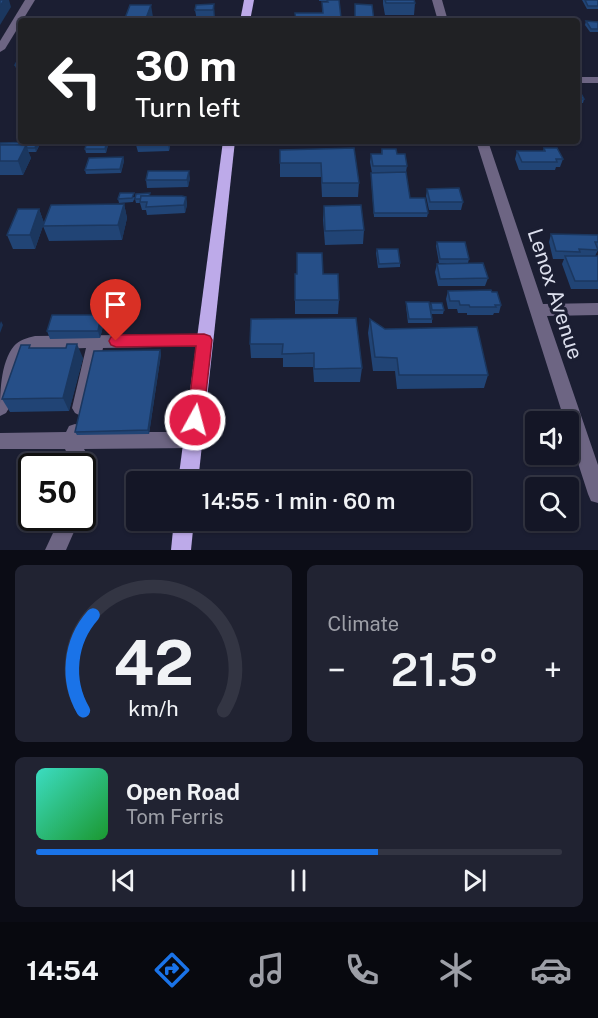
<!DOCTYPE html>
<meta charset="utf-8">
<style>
:root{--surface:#141626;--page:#212332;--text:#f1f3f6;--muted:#9d9fa7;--line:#333543;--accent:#1a73e8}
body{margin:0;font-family:"Public Sans",sans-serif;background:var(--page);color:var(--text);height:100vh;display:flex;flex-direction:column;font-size:22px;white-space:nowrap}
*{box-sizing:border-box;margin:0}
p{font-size:20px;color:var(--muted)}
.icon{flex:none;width:33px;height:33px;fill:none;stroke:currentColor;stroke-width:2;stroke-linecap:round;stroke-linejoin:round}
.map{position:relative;height:550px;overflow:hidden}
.details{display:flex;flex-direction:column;gap:15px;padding:15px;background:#0b0c15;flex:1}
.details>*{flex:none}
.hud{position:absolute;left:18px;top:18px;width:562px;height:126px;border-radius:6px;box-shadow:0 2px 4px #0004,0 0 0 2px var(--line);background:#202124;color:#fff;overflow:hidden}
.buttons{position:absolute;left:525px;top:411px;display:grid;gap:12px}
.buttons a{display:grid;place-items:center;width:54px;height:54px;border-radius:6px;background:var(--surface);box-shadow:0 2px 4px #0004,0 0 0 2px var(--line);font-size:30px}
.speed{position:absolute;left:18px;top:453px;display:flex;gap:12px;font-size:30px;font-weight:700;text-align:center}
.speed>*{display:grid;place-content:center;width:78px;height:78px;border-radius:50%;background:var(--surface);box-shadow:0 2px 4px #0004,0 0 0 2px var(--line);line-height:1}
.speed .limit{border:3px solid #111;border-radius:9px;background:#fff;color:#111}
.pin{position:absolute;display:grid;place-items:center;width:51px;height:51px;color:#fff;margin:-62px -26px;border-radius:50% 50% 50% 0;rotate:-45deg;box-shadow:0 0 6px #0007}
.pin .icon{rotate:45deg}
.me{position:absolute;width:66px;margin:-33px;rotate:7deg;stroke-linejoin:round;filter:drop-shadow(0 0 4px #0008)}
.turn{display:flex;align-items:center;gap:21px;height:126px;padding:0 18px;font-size:27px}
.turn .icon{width:78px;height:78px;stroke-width:2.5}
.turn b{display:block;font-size:42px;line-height:51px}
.big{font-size:45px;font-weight:600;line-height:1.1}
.details .tile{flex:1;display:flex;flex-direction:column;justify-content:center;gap:9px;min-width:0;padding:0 21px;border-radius:9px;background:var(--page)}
.details .dial{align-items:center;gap:0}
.dial svg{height:156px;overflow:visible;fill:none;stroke:var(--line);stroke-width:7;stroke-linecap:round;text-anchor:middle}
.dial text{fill:var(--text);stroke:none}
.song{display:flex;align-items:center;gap:18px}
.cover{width:72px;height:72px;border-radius:9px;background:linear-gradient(135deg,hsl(170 70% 55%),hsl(130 70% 35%))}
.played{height:6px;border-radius:3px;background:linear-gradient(90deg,var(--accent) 65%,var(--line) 65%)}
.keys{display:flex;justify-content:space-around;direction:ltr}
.heat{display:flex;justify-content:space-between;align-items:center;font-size:33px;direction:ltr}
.details .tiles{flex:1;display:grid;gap:15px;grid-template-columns:1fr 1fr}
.tile:last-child{grid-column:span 2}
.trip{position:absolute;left:126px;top:471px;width:345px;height:60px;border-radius:6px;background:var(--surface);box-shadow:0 2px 4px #0004,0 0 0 2px var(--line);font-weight:600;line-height:60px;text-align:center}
.tabs{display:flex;height:96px;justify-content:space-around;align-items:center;background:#08090f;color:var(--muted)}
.tabs .icon{width:42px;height:42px}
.tabs .active{color:var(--accent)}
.tabs b{font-size:27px;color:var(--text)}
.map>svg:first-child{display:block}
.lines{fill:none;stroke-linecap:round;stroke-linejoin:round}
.minor{fill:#6d6583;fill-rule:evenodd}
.major{fill:#bdaae9;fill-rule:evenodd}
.wall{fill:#214475}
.shaded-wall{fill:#1b375f}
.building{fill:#264f88;stroke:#1b375f;stroke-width:1.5}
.route{fill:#e11d48;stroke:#92132f;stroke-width:1.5}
.labels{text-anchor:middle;stroke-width:6;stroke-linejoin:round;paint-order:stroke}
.street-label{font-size:21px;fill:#dcdfed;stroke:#1b1e32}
</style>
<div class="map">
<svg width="598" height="550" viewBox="0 0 598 550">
<rect width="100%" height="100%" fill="#1b1e32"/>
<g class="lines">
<g class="minor">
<path d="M 25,0 L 35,0 L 5,49 L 0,52 L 0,41 Z"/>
<path d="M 432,0 L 442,0 L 448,21 L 438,21 Z"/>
<rect x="578" y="77" width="20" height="6"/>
<path d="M 476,141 L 488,141 L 543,304 L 598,303 L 598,315 L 547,316 L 598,465 L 598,503 L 591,501 L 588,494 L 568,432 L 568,422 L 565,422 Z"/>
<path d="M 204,334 L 210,335 L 212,340 L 210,345 L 204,346 L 103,348 L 90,408 L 87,413 L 81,416 L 75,413 L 72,408 L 86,348 L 32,350 L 26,355 L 9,408 L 6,413 L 0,416 C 0,395 0,363 14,346 C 19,340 27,338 35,336 Z"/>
<path d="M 75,424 L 81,426 L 84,432 L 193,432 L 200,434 L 202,440 L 200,446 L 193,448 L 84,449 L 98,473 L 89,496 L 82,499 L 82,466 L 73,466 L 65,449 L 0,449 L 0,433 L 66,432 L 69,426 Z"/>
<path d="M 60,518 L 80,518 L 66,550 L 45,550 Z"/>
</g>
<g class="major">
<path d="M 244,0 L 254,0 L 250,21 L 240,21 Z"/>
<path d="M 223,141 L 235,141 L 198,482 L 178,482 Z"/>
<path d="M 174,520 L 194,520 L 191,550 L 171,550 Z"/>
</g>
</g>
<g class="wall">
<path d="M 319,0 L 365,0 L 339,0 L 341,21 L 295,21 L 295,13 L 322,13 L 322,2 L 327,2 L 327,1 L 319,1 Z"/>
<path d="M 383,0 L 414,0 L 415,3 L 414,15 L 385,15 L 383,4 Z"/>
<path d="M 582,0 L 598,0 L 598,9 L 587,9 Z"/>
<path d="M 214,4 L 214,21 L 197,21 L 195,10 Z"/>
<path d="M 586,21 L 598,22 L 598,32 L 590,32 L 585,25 Z"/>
<path d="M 21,54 L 21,78 L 19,78 L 15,65 Z"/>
<path d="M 578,90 L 584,99 L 583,103 L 578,103 Z"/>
<path d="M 109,141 L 106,153 L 86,153 L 85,149 Z"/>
<path d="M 137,141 L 171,141 L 169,151 L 138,152 L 136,145 Z"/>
<path d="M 0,143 L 39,146 L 36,152 L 28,152 L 31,158 L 23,175 L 0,175 Z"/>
<path d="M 354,148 L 359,183 L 358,197 L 322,197 L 321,177 L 280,177 L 280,150 Z"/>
<path d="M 544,148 L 563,159 L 560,167 L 556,167 L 555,170 L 519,170 L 515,159 L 517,151 L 543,151 Z"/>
<path d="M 382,149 L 397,154 L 407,166 L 406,172 L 410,198 L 428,213 L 427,217 L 374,217 L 371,177 L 372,173 L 370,162 L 371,154 L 381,154 Z"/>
<path d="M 123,157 L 124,161 L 121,173 L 86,174 L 85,170 Z"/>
<path d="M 190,178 L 188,187 L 147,188 L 146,180 Z"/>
<path d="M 427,189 L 463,202 L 461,210 L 429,210 L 426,196 Z"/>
<path d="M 150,196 L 186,197 L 187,205 L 185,213 L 147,215 L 146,210 L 142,210 L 140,203 L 136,203 L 135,199 Z"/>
<path d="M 135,197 L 133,202 L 119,203 L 118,199 Z"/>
<path d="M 124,204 L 127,218 L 122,240 L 49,241 L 43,226 Z"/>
<path d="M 324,206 L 364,230 L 363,244 L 325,245 L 323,220 Z"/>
<path d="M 39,209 L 44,223 L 35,249 L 13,249 L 7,235 Z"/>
<path d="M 551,234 L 598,235 L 598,250 L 595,256 L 598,256 L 598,289 L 571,289 L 562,264 L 564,259 L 553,259 L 549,242 Z"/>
<path d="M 437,242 L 469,259 L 468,263 L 439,263 L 436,246 Z"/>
<path d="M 377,249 L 400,263 L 400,267 L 378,268 L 376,253 Z"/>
<path d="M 437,264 L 488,278 L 485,286 L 438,286 L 435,272 Z"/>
<path d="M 295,274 L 323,274 L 339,300 L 338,314 L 295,314 Z"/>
<path d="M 448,291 L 492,292 L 501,305 L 499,313 L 494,313 L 493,315 L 467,315 L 467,313 L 458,313 L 457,309 L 448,309 L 446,299 Z"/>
<path d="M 406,302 L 430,306 L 431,303 L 444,310 L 443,314 L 432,314 L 432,323 L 408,323 L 406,306 Z"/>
<path d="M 101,315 L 104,323 L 100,338 L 50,339 L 47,331 Z"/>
<path d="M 251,319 L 362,368 L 360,382 L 314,382 L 313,367 L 283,367 L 283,358 L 251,358 L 250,344 Z"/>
<path d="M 370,319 L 385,329 L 488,375 L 484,388 L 397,389 L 395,371 L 373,371 L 368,333 Z"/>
<path d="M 32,348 L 66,348 L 83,358 L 69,411 L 10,412 L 2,399 Z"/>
<path d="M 160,350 L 161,354 L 149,434 L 77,435 L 75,432 Z"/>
</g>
<g class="shaded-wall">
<path d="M 4,0 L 9,0 L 11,7 L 0,25 L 0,6 Z"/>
<path d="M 214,4 L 215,17 L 214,21 L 213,10 Z"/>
<path d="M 151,5 L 153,17 L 152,21 L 145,21 Z"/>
<path d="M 107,141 L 109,141 L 106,153 L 105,149 Z"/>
<path d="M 168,141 L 171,141 L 169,151 L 168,144 Z"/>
<path d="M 37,142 L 39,146 L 36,152 L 35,148 Z"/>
<path d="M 26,145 L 31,158 L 23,175 L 18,161 Z"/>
<path d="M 123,157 L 124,161 L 121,173 L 120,169 Z"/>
<path d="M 189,171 L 190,178 L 188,187 L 187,180 Z"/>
<path d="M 186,197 L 187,205 L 185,213 L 184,205 Z"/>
<path d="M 124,204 L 127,218 L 122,240 L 118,225 Z"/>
<path d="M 39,209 L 44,223 L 35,249 L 30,235 Z"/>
<path d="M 101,315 L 104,323 L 100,338 L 98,331 Z"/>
<path d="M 1,321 L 3,325 L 0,333 L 0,324 Z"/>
<path d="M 77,344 L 83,358 L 69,411 L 63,398 Z"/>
<path d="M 160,350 L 161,354 L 149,434 L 148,430 Z"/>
</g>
<g class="building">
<path d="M 0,0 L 4,0 L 0,6 Z"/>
<path d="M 327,0 L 339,0 L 341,18 L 332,18 L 332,21 L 296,21 L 295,13 L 323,13 L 322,2 L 328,2 Z"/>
<path d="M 385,0 L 414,0 L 415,3 L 386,3 Z"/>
<path d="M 585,0 L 598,0 L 598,6 L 588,6 Z"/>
<path d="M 214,4 L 213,10 L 195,10 L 196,5 Z"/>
<path d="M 355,4 L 372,5 L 374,21 L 355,21 Z"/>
<path d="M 130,5 L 151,5 L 145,21 L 124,21 Z"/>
<path d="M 38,17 L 72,17 L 70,21 L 36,21 Z"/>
<path d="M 586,21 L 598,22 L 598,29 L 591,29 Z"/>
<path d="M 21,54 L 21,65 L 15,65 Z"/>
<path d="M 578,90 L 579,90 L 584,99 L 578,99 Z"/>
<path d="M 87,141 L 107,141 L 105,149 L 85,149 Z"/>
<path d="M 137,141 L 168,141 L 168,144 L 136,145 Z"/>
<path d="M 37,142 L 35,148 L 27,148 L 26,145 L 0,145 L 0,143 Z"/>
<path d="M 0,145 L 26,145 L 18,161 L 0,161 Z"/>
<path d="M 354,148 L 359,183 L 322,183 L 321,163 L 280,163 L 280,150 Z"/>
<path d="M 544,148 L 557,148 L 563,159 L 556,159 L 557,162 L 522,162 L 517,151 L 545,151 Z"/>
<path d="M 382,149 L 396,149 L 397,154 L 405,154 L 407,166 L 373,166 L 371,154 L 382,154 Z"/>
<path d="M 123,157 L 120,169 L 85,170 L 89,158 Z"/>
<path d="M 148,171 L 189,171 L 187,180 L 146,180 Z"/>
<path d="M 406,172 L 410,198 L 425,198 L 428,213 L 374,213 L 371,173 Z"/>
<path d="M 459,188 L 463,202 L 430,202 L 427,189 Z"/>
<path d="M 120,193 L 134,193 L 132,198 L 118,199 Z"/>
<path d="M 150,193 L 149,196 L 141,196 L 141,199 L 135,199 L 136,194 Z"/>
<path d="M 141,196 L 182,196 L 186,197 L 184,205 L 146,207 L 147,202 L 140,202 Z"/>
<path d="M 124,204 L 118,225 L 43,226 L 51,205 Z"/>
<path d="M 361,205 L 364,230 L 325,231 L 324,206 Z"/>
<path d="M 18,209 L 39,209 L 30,235 L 7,235 Z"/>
<path d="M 551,234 L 598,235 L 598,242 L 595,242 L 598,250 L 579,249 L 580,252 L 556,251 Z"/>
<path d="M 437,242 L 465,242 L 469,259 L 440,259 Z"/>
<path d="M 377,249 L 398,249 L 400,263 L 379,264 Z"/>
<path d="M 297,253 L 322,253 L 323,274 L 338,274 L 339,300 L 295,300 L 295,274 L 297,274 Z"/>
<path d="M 565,256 L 598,256 L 598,281 L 575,281 Z"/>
<path d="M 483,263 L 488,278 L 440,279 L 437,264 Z"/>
<path d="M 491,290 L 492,292 L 497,292 L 501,305 L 495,305 L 496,307 L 470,307 L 469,305 L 460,305 L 459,301 L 450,301 L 448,291 Z"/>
<path d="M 406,302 L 429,302 L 432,319 L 409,319 Z"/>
<path d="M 431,303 L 442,303 L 444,310 L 432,310 Z"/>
<path d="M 52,315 L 101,315 L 98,331 L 47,331 Z"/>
<path d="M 356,318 L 362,368 L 314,369 L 314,353 L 282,354 L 283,344 L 250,344 L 251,319 Z"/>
<path d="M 370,319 L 385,329 L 477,327 L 488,375 L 399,375 L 397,358 L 375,357 Z"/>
<path d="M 67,344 L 77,344 L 63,398 L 2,399 L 21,345 L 30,345 L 29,348 L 66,348 Z"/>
<path d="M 160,350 L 148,430 L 75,432 L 94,351 Z"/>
</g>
<path class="route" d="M 204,334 L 210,336 L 212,340 L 203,420 L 201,425 L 195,427 L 189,425 L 187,420 L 196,346 L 116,347 L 111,345 L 109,341 L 111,337 L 116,335 Z"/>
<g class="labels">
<g class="street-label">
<text transform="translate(555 294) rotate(72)" y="7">Lenox Avenue</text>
</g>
</g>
</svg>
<div class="buttons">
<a><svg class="icon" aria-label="sound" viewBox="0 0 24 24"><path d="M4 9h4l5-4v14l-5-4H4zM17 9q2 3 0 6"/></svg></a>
<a><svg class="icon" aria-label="search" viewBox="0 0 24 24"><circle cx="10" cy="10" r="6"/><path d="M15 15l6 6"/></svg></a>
</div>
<div class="speed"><div class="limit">50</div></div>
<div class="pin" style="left:116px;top:341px;background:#d93025"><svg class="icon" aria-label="arrive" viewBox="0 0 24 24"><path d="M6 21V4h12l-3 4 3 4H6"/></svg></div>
<svg class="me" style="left:195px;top:420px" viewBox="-20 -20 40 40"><circle r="17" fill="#e11d48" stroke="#fff" stroke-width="3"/><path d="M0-11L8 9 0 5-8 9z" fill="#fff"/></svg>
<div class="trip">14:55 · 1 min · 60 m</div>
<div class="hud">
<div class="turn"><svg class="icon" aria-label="left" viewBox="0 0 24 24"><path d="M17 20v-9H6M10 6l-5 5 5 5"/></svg><div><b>30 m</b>Turn left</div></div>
</div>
</div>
<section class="details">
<div class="tiles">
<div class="tile dial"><svg viewBox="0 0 100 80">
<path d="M14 69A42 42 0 1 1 86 69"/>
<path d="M14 69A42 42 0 0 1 19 20" stroke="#1a73e8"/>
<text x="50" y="56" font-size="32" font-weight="700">42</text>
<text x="50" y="72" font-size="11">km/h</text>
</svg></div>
<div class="tile"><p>Climate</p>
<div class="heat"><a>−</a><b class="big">21.5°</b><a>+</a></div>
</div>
<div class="tile">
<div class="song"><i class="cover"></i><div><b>Open Road</b><p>Tom Ferris</p></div></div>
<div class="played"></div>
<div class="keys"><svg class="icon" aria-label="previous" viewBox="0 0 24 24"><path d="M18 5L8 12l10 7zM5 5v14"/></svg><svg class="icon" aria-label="pause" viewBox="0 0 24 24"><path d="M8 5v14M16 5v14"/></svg><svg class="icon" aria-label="next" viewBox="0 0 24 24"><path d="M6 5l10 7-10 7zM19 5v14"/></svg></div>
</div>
</div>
</section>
<nav class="tabs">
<b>14:54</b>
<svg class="icon active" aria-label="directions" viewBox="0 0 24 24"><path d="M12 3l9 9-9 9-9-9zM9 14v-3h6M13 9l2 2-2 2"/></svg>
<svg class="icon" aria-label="music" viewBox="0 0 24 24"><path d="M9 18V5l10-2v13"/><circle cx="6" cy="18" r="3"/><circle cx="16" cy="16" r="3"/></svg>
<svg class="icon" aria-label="phone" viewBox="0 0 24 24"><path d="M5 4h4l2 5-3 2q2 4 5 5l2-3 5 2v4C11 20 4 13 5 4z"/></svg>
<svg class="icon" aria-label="climate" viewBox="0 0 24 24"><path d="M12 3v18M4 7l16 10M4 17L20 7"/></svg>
<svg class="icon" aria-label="car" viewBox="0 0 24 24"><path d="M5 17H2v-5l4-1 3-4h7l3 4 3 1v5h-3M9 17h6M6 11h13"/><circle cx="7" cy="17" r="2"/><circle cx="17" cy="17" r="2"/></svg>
</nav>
